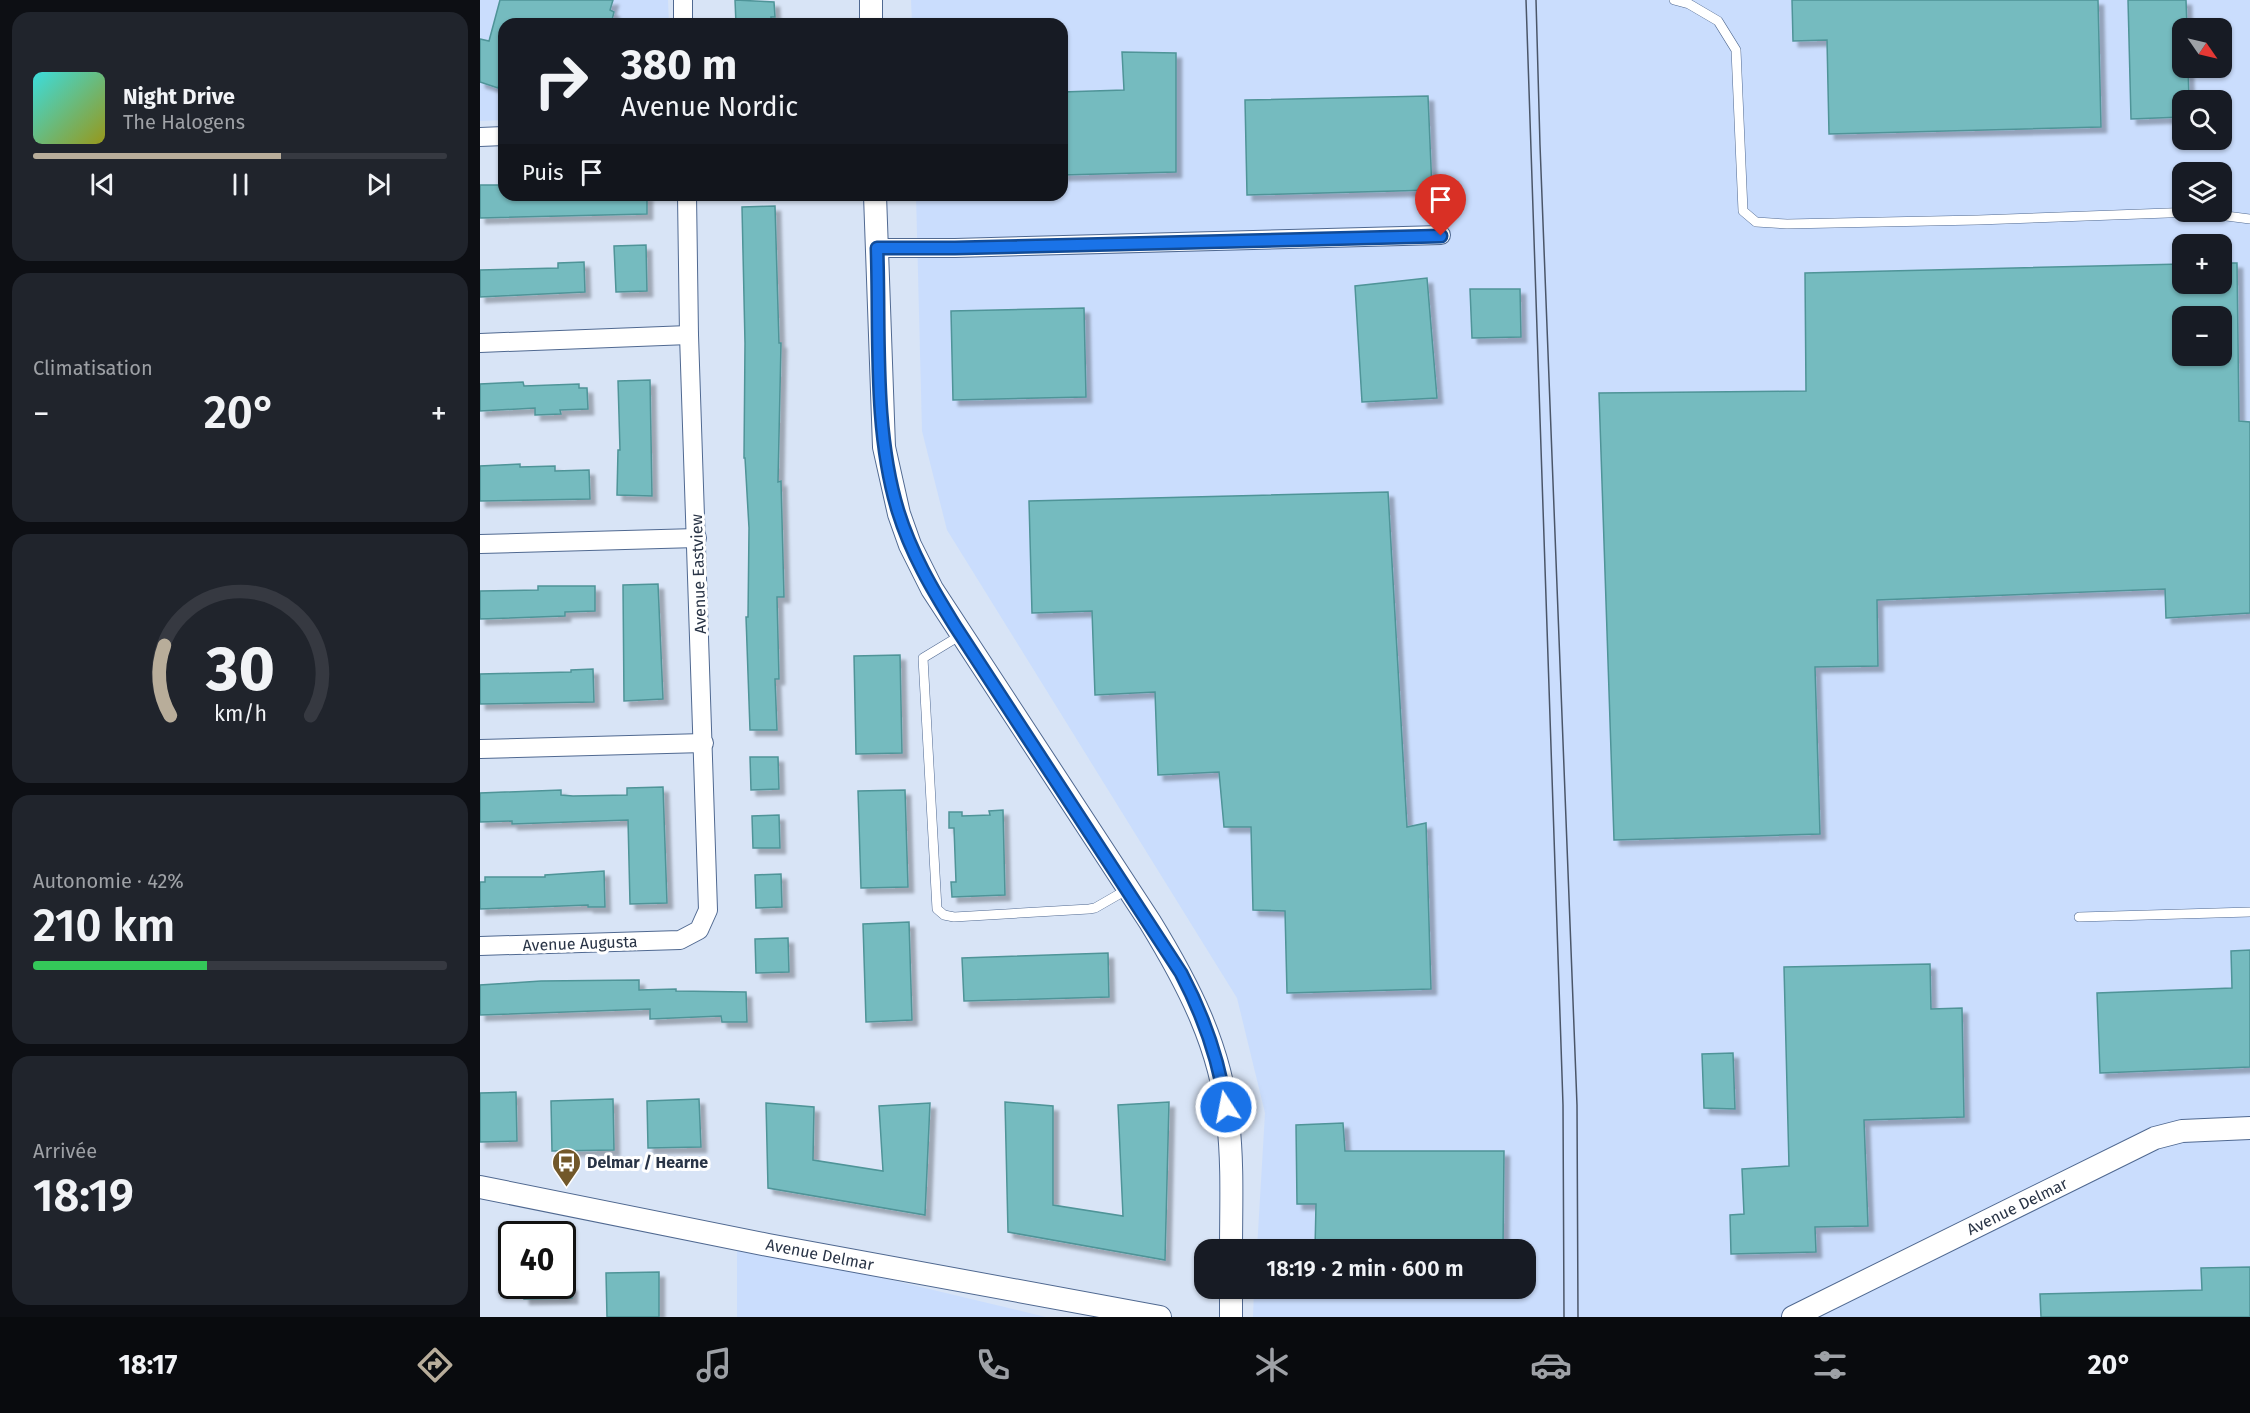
<!DOCTYPE html>
<html lang="fr">
<meta charset="utf-8">
<style>
:root{--surface:#171b24;--page:#20242c;--text:#f1f3f6;--muted:#9ea1a6;--line:#363941;--accent:#b8ad9a}
body{margin:0;font-family:"Fira Sans",sans-serif;background:var(--page);color:var(--text);height:100vh;display:flex;flex-direction:column;font-size:22px;white-space:nowrap}
*{box-sizing:border-box;margin:0}
p{font-size:20px;color:var(--muted)}
.icon{flex:none;width:33px;height:33px;fill:none;stroke:currentColor;stroke-width:2;stroke-linecap:round;stroke-linejoin:round}
.map{position:relative;flex:1;overflow:hidden}
.sheet{display:flex;flex-direction:column;gap:12px;padding:12px;background:#0d0f14;width:480px}
.sheet>*{flex:none}
.banner{position:absolute;left:18px;top:18px;width:570px;height:183px;border-radius:18px;box-shadow:0 2px 4px #0004;background:#171b24;color:var(--text);overflow:hidden}
.needle{width:39px;rotate:124deg}
.controls{position:absolute;left:1692px;top:18px;display:grid;gap:12px}
.controls a{display:grid;place-items:center;width:60px;height:60px;border-radius:12px;background:var(--surface);box-shadow:0 2px 4px #0004;font-size:30px}
.speed{position:absolute;left:18px;top:1221px;display:flex;gap:12px;font-size:30px;font-weight:700;text-align:center}
.speed>*{display:grid;place-content:center;width:78px;height:78px;border-radius:50%;background:var(--surface);box-shadow:0 2px 4px #0004;line-height:1}
.speed .limit{border:3px solid #111;border-radius:9px;background:#fff;color:#111}
.pin{position:absolute;display:grid;place-items:center;width:51px;height:51px;color:#fff;margin:-62px -26px;border-radius:50% 50% 50% 0;rotate:-45deg;box-shadow:0 0 6px #0007}
.pin .icon{rotate:45deg}
.me{position:absolute;width:66px;margin:-33px;rotate:349deg;stroke-linejoin:round;filter:drop-shadow(0 0 4px #0008)}
.turn{display:flex;align-items:center;gap:21px;height:126px;padding:0 24px;font-size:27px}
.turn .icon{width:78px;height:78px;stroke-width:2.5}
.turn b{display:block;font-size:42px;line-height:51px}
.then{display:flex;align-items:center;height:57px;padding:0 24px;background:#0003;gap:12px;font-size:22px}
.big{font-size:45px;font-weight:600;line-height:1.1}
.sheet .card{flex:1;display:flex;flex-direction:column;justify-content:center;gap:9px;min-width:0;padding:0 21px;border-radius:18px;background:var(--page)}
.sheet .dial{align-items:center;gap:0}
.dial svg{height:156px;overflow:visible;fill:none;stroke:var(--line);stroke-width:7;stroke-linecap:round;text-anchor:middle}
.dial text{fill:var(--text);stroke:none}
.song{display:flex;align-items:center;gap:18px}
.cover{width:72px;height:72px;border-radius:9px;background:linear-gradient(135deg,hsl(180 70% 55%),hsl(60 70% 35%))}
.played{height:6px;border-radius:3px;background:linear-gradient(90deg,var(--accent) 60%,var(--line) 60%)}
.keys{display:flex;justify-content:space-around;direction:ltr}
.heat{display:flex;justify-content:space-between;align-items:center;font-size:33px;direction:ltr}
.charge{height:9px;border-radius:4px;background:linear-gradient(90deg,#34c759 42%,var(--line) 0)}
.trip{position:absolute;left:714px;top:1239px;width:342px;height:60px;border-radius:18px;background:var(--surface);box-shadow:0 2px 4px #0004;font-weight:600;line-height:60px;text-align:center}
.tabs{display:flex;height:96px;justify-content:space-around;align-items:center;background:#090b0e;color:var(--muted)}
.tabs .icon{width:42px;height:42px}
.tabs .active{color:var(--accent)}
.tabs b{font-size:27px;color:var(--text)}
main{display:flex;flex:1;min-height:0}
.map>svg:first-child{display:block}
.built{fill:#caddfd;fill-rule:evenodd}
.building{fill:#75bbbf;stroke:#4f9498;stroke-width:1.5;fill-rule:evenodd;filter:url(#shadow)}
.lines{fill:none;stroke-linecap:round;stroke-linejoin:round}
.service-casing{stroke:#506991;stroke-width:10}
.minor-casing{stroke:#506991;stroke-width:20}
.tertiary-casing{stroke:#506991;stroke-width:24}
.service{stroke:#fff;stroke-width:9}
.minor{stroke:#fff;stroke-width:18}
.tertiary{stroke:#fff;stroke-width:22}
.tram{stroke:#4b5668;stroke-width:1.5}
.route-casing{stroke:#114b97;stroke-width:15}
.route{stroke:#1a73e8;stroke-width:10}
.labels{text-anchor:middle;stroke-width:6;stroke-linejoin:round;paint-order:stroke}
.street-label{font-size:16px;fill:#293446;stroke:#fff}
.poi-label{font-size:16px;font-weight:bold;fill:#293446;stroke:#fff;text-anchor:start}
</style>
<main>
<section class="sheet">
<div class="card">
<div class="song"><i class="cover"></i><div><b>Night Drive</b><p>The Halogens</p></div></div>
<div class="played"></div>
<div class="keys"><svg class="icon" aria-label="previous" viewBox="0 0 24 24"><path d="M18 5L8 12l10 7zM5 5v14"/></svg><svg class="icon" aria-label="pause" viewBox="0 0 24 24"><path d="M8 5v14M16 5v14"/></svg><svg class="icon" aria-label="next" viewBox="0 0 24 24"><path d="M6 5l10 7-10 7zM19 5v14"/></svg></div>
</div>
<div class="card"><p>Climatisation</p>
<div class="heat"><a>−</a><b class="big">20°</b><a>+</a></div>
</div>
<div class="card dial"><svg viewBox="0 0 100 80">
<path d="M14 69A42 42 0 1 1 86 69"/>
<path d="M14 69A42 42 0 0 1 11 33" stroke="#b8ad9a"/>
<text x="50" y="56" font-size="32" font-weight="700">30</text>
<text x="50" y="72" font-size="11">km/h</text>
</svg></div>
<div class="card"><p>Autonomie · 42%</p><b class="big">210 km</b><div class="charge"></div></div>
<div class="card"><p>Arrivée</p><b class="big">18:19</b></div>
</section>
<div class="map">
<svg width="1770" height="1317" viewBox="0 0 1770 1317">
<defs>
<filter id="shadow"><feDropShadow dx="5.5" dy="5.5" stdDeviation="1.5" flood-color="#0004"/></filter>
</defs>
<rect width="100%" height="100%" fill="#d8e4f6"/>
<g class="built">
<path d="M 0,0 L 188,0 L 189,24 L 24,24 L 24,120 L 0,121 Z"/>
<path d="M 431,0 L 1770,0 L 1770,1317 L 773,1317 L 774,1289 L 1046,1288 L 1046,1250 L 777,1249 L 785,1113 L 757,998 L 467,530 L 442,431 L 436,195 L 582,195 L 582,24 L 432,24 ZM 1702,28 L 1742,28 L 1742,68 L 1702,68 ZM 1702,100 L 1742,100 L 1742,140 L 1702,140 ZM 1702,172 L 1742,172 L 1742,212 L 1702,212 ZM 1702,244 L 1742,244 L 1742,284 L 1702,284 ZM 1702,316 L 1742,316 L 1742,356 L 1702,356 Z"/>
<path d="M 257,1243 L 566,1317 L 257,1317 Z"/>
</g>
<g class="building">
<path d="M 20,0 L 133,0 L 130,10 L 134,12 L 131,24 L 24,24 L 24,67 L 18,88 L 0,82 L 0,39 L 9,41 Z"/>
<path d="M 255,0 L 294,2 L 295,17 L 291,17 L 291,24 L 256,24 Z"/>
<path d="M 1312,0 L 1618,0 L 1621,127 L 1349,134 L 1347,40 L 1313,41 Z"/>
<path d="M 1648,0 L 1706,0 L 1707,28 L 1702,28 L 1702,68 L 1708,68 L 1709,100 L 1702,100 L 1702,117 L 1651,119 Z"/>
<path d="M 642,52 L 696,53 L 696,172 L 582,175 L 582,92 L 644,90 Z"/>
<path d="M 948,96 L 952,190 L 767,195 L 765,100 Z"/>
<path d="M 0,185 L 24,185 L 24,195 L 167,195 L 167,214 L 0,218 Z"/>
<path d="M 295,206 L 299,343 L 301,343 L 298,482 L 301,481 L 304,597 L 297,597 L 299,679 L 295,679 L 297,730 L 270,730 L 266,617 L 268,617 L 269,528 L 265,458 L 264,458 L 265,343 L 262,207 Z"/>
<path d="M 166,245 L 167,291 L 136,292 L 134,246 Z"/>
<path d="M 104,262 L 105,292 L 0,297 L 0,270 L 78,268 L 78,263 Z"/>
<path d="M 1742,263 L 1757,263 L 1759,421 L 1770,422 L 1770,613 L 1686,618 L 1685,589 L 1397,600 L 1398,666 L 1335,667 L 1340,834 L 1134,840 L 1119,393 L 1326,391 L 1325,273 L 1702,264 L 1702,284 L 1742,284 ZM 1702,316 L 1742,316 L 1742,356 L 1702,356 Z"/>
<path d="M 947,278 L 957,398 L 882,402 L 875,286 Z"/>
<path d="M 990,289 L 1040,289 L 1041,337 L 992,338 Z"/>
<path d="M 604,308 L 606,397 L 473,400 L 471,311 Z"/>
<path d="M 170,380 L 172,496 L 137,495 L 138,450 L 140,450 L 138,381 Z"/>
<path d="M 43,382 L 44,386 L 99,384 L 99,388 L 107,388 L 108,409 L 80,410 L 81,414 L 55,415 L 55,408 L 0,411 L 0,384 Z"/>
<path d="M 40,464 L 40,467 L 75,466 L 75,471 L 109,470 L 110,499 L 0,501 L 0,466 Z"/>
<path d="M 908,492 L 927,827 L 946,823 L 951,989 L 807,993 L 805,911 L 773,910 L 771,827 L 744,827 L 739,772 L 678,775 L 675,692 L 615,695 L 612,611 L 552,613 L 549,501 Z"/>
<path d="M 178,584 L 183,699 L 144,701 L 143,585 Z"/>
<path d="M 58,586 L 115,586 L 115,611 L 85,612 L 85,616 L 0,619 L 0,591 L 58,590 Z"/>
<path d="M 420,655 L 422,753 L 376,754 L 374,656 Z"/>
<path d="M 113,669 L 114,702 L 0,704 L 0,674 L 91,672 L 91,670 Z"/>
<path d="M 270,757 L 298,757 L 299,789 L 271,790 Z"/>
<path d="M 183,787 L 187,903 L 150,904 L 148,820 L 32,824 L 32,821 L 0,822 L 0,793 L 81,790 L 81,795 L 93,796 L 147,795 L 147,788 Z"/>
<path d="M 425,790 L 428,887 L 381,888 L 378,791 Z"/>
<path d="M 523,810 L 525,895 L 472,897 L 471,882 L 476,882 L 474,828 L 469,828 L 469,812 L 482,812 L 482,816 L 510,815 L 509,811 Z"/>
<path d="M 299,815 L 300,848 L 273,848 L 272,816 Z"/>
<path d="M 124,871 L 125,907 L 108,907 L 108,905 L 0,909 L 0,882 L 5,882 L 5,877 L 65,877 L 65,875 Z"/>
<path d="M 301,874 L 302,907 L 276,908 L 275,875 Z"/>
<path d="M 429,922 L 432,1020 L 386,1022 L 383,924 Z"/>
<path d="M 308,938 L 309,972 L 276,973 L 275,939 Z"/>
<path d="M 1770,950 L 1770,1067 L 1620,1073 L 1617,993 L 1752,988 L 1751,951 Z"/>
<path d="M 628,953 L 629,997 L 484,1001 L 482,958 Z"/>
<path d="M 1450,964 L 1451,1009 L 1482,1008 L 1484,1117 L 1384,1120 L 1388,1226 L 1335,1227 L 1336,1252 L 1251,1254 L 1250,1215 L 1264,1214 L 1262,1169 L 1309,1166 L 1304,967 Z"/>
<path d="M 159,980 L 159,990 L 196,989 L 196,991 L 266,992 L 267,1022 L 242,1022 L 241,1016 L 170,1019 L 170,1009 L 0,1015 L 0,985 L 61,981 Z"/>
<path d="M 1253,1053 L 1255,1109 L 1224,1108 L 1222,1054 Z"/>
<path d="M 36,1092 L 37,1141 L 0,1142 L 0,1093 Z"/>
<path d="M 133,1099 L 134,1150 L 72,1151 L 71,1101 Z"/>
<path d="M 219,1099 L 221,1147 L 168,1148 L 167,1101 Z"/>
<path d="M 525,1102 L 573,1106 L 573,1205 L 643,1216 L 638,1105 L 689,1102 L 685,1260 L 528,1232 Z"/>
<path d="M 286,1103 L 334,1107 L 333,1160 L 403,1171 L 399,1106 L 450,1103 L 445,1215 L 288,1188 Z"/>
<path d="M 863,1123 L 865,1151 L 1024,1151 L 1023,1250 L 835,1250 L 836,1204 L 817,1204 L 816,1125 Z"/>
<path d="M 1770,1267 L 1770,1317 L 1561,1317 L 1560,1294 L 1722,1290 L 1721,1268 Z"/>
<path d="M 179,1272 L 179,1317 L 127,1317 L 126,1273 Z"/>
<path d="M 44,1286 L 92,1286 L 92,1298 L 44,1299 Z"/>
</g>
<g class="lines">
<defs>
<g id="service">
<path d="M 1194,0 L 1209,4 L 1238,21 L 1256,50 L 1263,211 L 1276,222 L 1307,224 L 1498,220 L 1715,212 L 1770,219"/>
<path d="M 481,635 L 443,658 L 457,909 L 464,915 L 474,917 L 609,909 L 615,908 L 648,889"/>
<path d="M 1599,917 L 1770,912"/>
</g>
<g id="minor">
<path d="M 203,0 L 203,24"/>
<path d="M 0,137 L 24,136"/>
<path d="M 397,248 L 475,248 L 961,235"/>
<path d="M 0,343 L 209,335"/>
<path d="M 0,544 L 217,538"/>
<path d="M 0,749 L 224,743"/>
<path d="M 0,946 L 200,940 L 219,930 L 228,910 L 209,335 L 207,195"/>
</g>
<g id="tertiary">
<path d="M 391,0 L 391,24"/>
<path d="M 395,195 L 404,447 L 419,514 L 430,545 L 452,589 L 670,922 C 708,984 741,1047 748,1121 C 753,1164 751,1207 751,1250"/>
<path d="M 0,1187 L 288,1245 L 680,1317"/>
<path d="M 751,1288 L 751,1317"/>
<path d="M 1313,1317 L 1675,1138 L 1702,1131 L 1770,1128"/>
</g>
</defs>
<use href="#service" class="service-casing"/>
<use href="#minor" class="minor-casing"/>
<use href="#tertiary" class="tertiary-casing"/>
<use href="#service" class="service"/>
<use href="#minor" class="minor"/>
<use href="#tertiary" class="tertiary"/>
<g class="tram">
<path d="M 1046,0 L 1083,1105 L 1084,1317"/>
<path d="M 1056,0 L 1060,145 L 1097,1105 L 1098,1317"/>
</g>
</g>
<g class="lines">
<defs>
<path id="route" d="M 746,1107 C 739,1060 723,1015 701,973 L 475,626 C 452,589 431,553 418,511 C 393,429 400,334 397,248 L 475,248 L 961,236"/>
</defs>
<use href="#route" class="route-casing"/>
<use href="#route" class="route"/>
</g>
<defs>
<symbol id="bus-pin" viewBox="-11 -11 22 30"><path d="M0 17L-7.5 6A9.5 9.5 0 1 1 7.5 6Z" fill="#72582a" stroke="#fff"/><path d="M-5-6H5V4H4V6H2V4H-2V6H-4V4H-5ZM-3.5-4V0h7V-4ZM-3.5 1.2v1.5H-2V1.2ZM2 1.2v1.5H3.5V1.2Z" fill="#fff"/></symbol>
</defs>
<g fill-rule="evenodd">
<use href="#bus-pin" x="70" y="1146" width="33" height="45"/>
</g>
<g class="labels">
<g class="street-label">
<text transform="translate(218 574) rotate(-92)" y="6">Avenue Eastview</text>
<text transform="translate(100 943) rotate(-2)" y="6">Avenue Augusta</text>
<text transform="translate(1537 1206) rotate(-26)" y="6">Avenue Delmar</text>
<text transform="translate(340 1254) rotate(11)" y="6">Avenue Delmar</text>
</g>
<g class="poi-label">
<text x="107" y="1168">Delmar / Hearne</text>
</g>
</g>
</svg>
<div class="controls">
<a><svg class="needle" viewBox="-14 -14 28 28"><path d="M0-13l5 13h-10z" fill="#e53935"/><path d="M0 13l5-13h-10z" fill="#9ea1a6"/></svg></a>
<a><svg class="icon" aria-label="search" viewBox="0 0 24 24"><circle cx="10" cy="10" r="6"/><path d="M15 15l6 6"/></svg></a>
<a><svg class="icon" aria-label="layers" viewBox="0 0 24 24"><path d="M12 4l9 5-9 5-9-5zM3 14l9 5 9-5"/></svg></a>
<a>+</a>
<a>−</a>
</div>
<div class="speed"><div class="limit">40</div></div>
<div class="pin" style="left:961px;top:236px;background:#d93025"><svg class="icon" aria-label="arrive" viewBox="0 0 24 24"><path d="M6 21V4h12l-3 4 3 4H6"/></svg></div>
<svg class="me" style="left:746px;top:1107px" viewBox="-20 -20 40 40"><circle r="17" fill="#1a73e8" stroke="#fff" stroke-width="3"/><path d="M0-11L8 9 0 5-8 9z" fill="#fff"/></svg>
<div class="trip">18:19 · 2 min · 600 m</div>
<div class="banner">
<div class="turn"><svg class="icon" aria-label="right" viewBox="0 0 24 24"><path d="M7 20v-9h11M14 6l5 5-5 5"/></svg><div><b>380 m</b>Avenue Nordic</div></div>
<div class="then">Puis<svg class="icon" aria-label="arrive" viewBox="0 0 24 24"><path d="M6 21V4h12l-3 4 3 4H6"/></svg></div>
</div>
</div>
</main>
<nav class="tabs">
<b>18:17</b>
<svg class="icon active" aria-label="directions" viewBox="0 0 24 24"><path d="M12 3l9 9-9 9-9-9zM9 14v-3h6M13 9l2 2-2 2"/></svg>
<svg class="icon" aria-label="music" viewBox="0 0 24 24"><path d="M9 18V5l10-2v13"/><circle cx="6" cy="18" r="3"/><circle cx="16" cy="16" r="3"/></svg>
<svg class="icon" aria-label="phone" viewBox="0 0 24 24"><path d="M5 4h4l2 5-3 2q2 4 5 5l2-3 5 2v4C11 20 4 13 5 4z"/></svg>
<svg class="icon" aria-label="climate" viewBox="0 0 24 24"><path d="M12 3v18M4 7l16 10M4 17L20 7"/></svg>
<svg class="icon" aria-label="car" viewBox="0 0 24 24"><path d="M5 17H2v-5l4-1 3-4h7l3 4 3 1v5h-3M9 17h6M6 11h13"/><circle cx="7" cy="17" r="2"/><circle cx="17" cy="17" r="2"/></svg>
<svg class="icon" aria-label="filters" viewBox="0 0 24 24"><path d="M4 7h16M4 17h16"/><circle cx="9" cy="7" r="2"/><circle cx="15" cy="17" r="2"/></svg>
<b>20°</b>
</nav>
